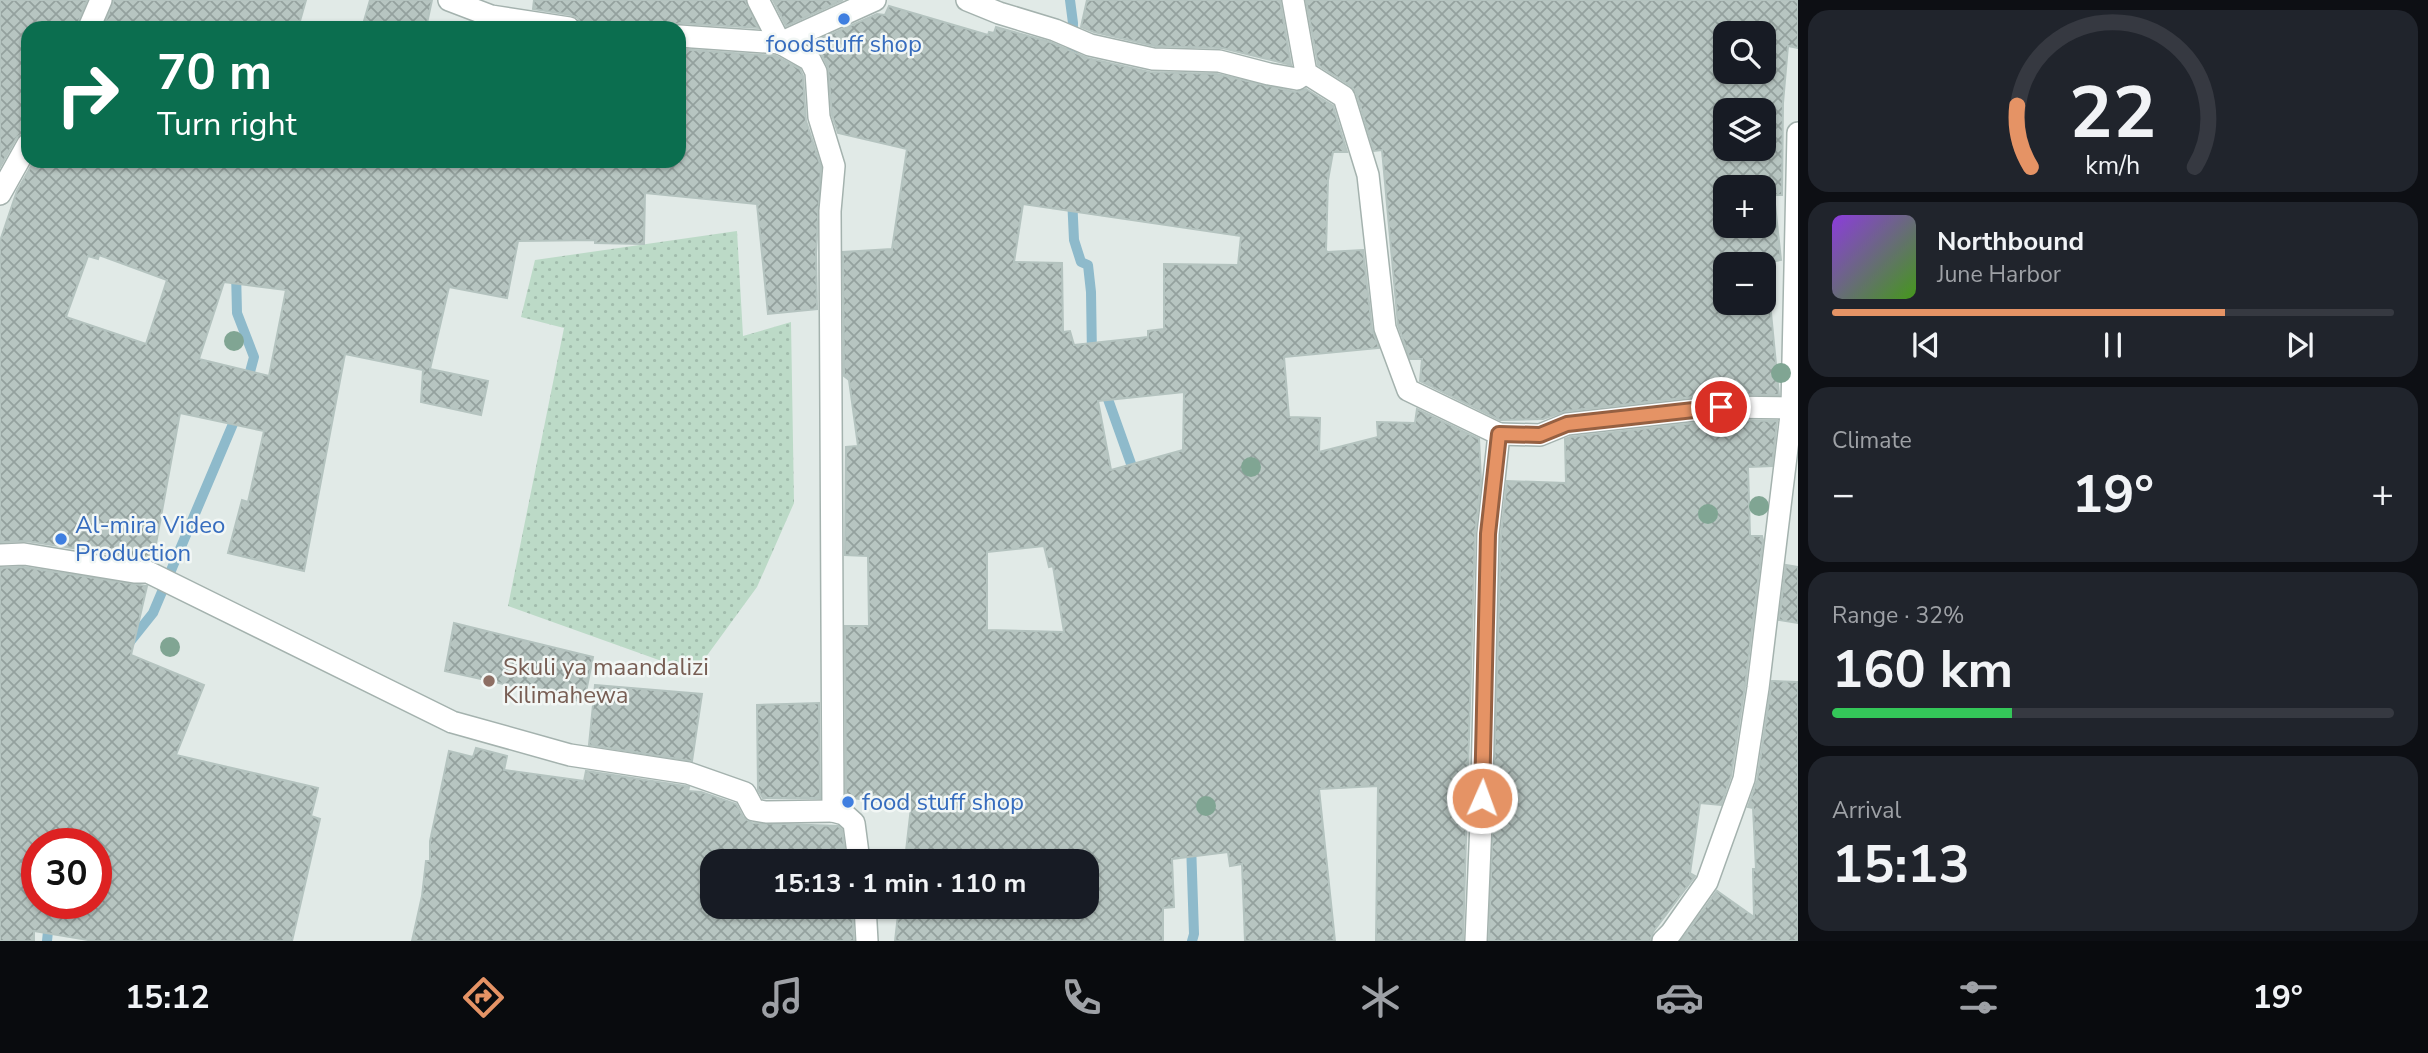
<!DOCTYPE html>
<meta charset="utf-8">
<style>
:root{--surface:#171b24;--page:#20242c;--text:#f1f3f6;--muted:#9ea1a6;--line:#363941;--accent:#e59365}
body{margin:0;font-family:"Nunito Sans",sans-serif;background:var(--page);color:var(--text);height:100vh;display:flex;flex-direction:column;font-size:26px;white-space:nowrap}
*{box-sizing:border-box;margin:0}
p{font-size:23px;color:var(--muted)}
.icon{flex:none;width:38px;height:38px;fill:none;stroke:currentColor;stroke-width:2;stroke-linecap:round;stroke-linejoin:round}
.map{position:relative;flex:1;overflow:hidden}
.drawer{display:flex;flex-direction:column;gap:10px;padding:10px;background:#0d0f14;width:630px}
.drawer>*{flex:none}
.guide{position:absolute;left:21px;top:21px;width:665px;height:147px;border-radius:21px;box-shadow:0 2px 5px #0004;background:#0b6e4f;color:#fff;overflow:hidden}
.tools{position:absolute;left:1713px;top:21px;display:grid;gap:14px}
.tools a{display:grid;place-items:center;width:63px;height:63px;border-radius:14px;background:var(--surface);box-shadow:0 2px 5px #0004;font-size:35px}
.speed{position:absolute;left:21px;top:828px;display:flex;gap:14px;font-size:35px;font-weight:700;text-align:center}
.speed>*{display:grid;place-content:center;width:91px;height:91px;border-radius:50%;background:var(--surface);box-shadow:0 2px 5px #0004;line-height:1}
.speed .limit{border:10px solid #d22;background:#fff;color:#111}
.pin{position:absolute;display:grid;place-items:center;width:60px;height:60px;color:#fff;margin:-30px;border:4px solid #fff;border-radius:50%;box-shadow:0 2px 7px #0007}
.me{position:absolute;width:77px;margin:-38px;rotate:2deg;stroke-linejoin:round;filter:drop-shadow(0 0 5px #0008)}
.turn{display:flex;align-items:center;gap:24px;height:147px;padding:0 21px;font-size:32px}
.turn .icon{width:91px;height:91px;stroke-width:2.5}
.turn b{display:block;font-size:49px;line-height:60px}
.big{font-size:52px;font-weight:700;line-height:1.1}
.drawer .widget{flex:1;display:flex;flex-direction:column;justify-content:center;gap:10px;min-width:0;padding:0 24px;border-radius:21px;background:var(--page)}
.drawer .dial{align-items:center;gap:0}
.dial svg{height:182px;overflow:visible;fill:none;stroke:var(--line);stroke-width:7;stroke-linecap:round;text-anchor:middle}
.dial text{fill:var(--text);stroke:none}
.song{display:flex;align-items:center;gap:21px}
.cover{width:84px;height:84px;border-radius:10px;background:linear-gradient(135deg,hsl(270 70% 55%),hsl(100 70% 35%))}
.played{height:7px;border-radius:4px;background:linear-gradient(90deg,var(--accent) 70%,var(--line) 70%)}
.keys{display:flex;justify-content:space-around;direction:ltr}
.heat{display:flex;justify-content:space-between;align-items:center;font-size:38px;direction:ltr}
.charge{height:10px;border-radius:5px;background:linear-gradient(90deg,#34c759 32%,var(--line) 0)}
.trip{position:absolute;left:700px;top:849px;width:399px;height:70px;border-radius:21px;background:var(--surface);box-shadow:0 2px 5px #0004;font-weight:700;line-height:70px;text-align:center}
.tabs{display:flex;height:112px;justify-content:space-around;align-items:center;background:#090b0e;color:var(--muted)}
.tabs .icon{width:49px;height:49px}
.tabs .selected{color:var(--accent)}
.tabs b{font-size:32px;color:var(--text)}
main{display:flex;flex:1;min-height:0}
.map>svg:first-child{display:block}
.park{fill:url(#park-dots)}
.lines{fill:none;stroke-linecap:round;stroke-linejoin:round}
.stream{stroke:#8ebacb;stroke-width:10}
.building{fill:url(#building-cross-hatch);stroke:#b4c3bf;stroke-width:2;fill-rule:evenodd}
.minor-casing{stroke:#a4b2ae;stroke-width:24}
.minor{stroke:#fff;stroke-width:21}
.tree{fill:#80a593}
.route-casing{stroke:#956042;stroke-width:18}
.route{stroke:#e59365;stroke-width:12}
.shop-dot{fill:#3f7fe0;stroke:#f2f7f5;stroke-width:2.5}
.education-dot{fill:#8d6e63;stroke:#f2f7f5;stroke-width:2.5}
.labels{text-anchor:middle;stroke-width:5;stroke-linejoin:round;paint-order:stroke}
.shop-label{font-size:24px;fill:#366cbe;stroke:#f2f7f5;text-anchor:start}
.education-label{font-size:24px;fill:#785e54;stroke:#f2f7f5;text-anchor:start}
</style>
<main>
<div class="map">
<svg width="1798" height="941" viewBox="0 0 1798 941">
<defs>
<pattern id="park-dots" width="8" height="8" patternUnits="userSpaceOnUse" patternTransform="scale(1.75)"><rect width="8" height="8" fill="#bcdac7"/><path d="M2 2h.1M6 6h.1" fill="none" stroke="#a1bcac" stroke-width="1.8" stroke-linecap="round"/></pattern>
<pattern id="building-cross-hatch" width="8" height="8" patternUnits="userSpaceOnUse" patternTransform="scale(1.75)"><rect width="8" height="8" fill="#b7c5c1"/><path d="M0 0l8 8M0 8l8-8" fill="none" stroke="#94a19e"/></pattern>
</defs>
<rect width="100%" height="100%" fill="#e1eae7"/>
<path class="park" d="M 737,231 L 743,336 L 791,322 L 794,503 L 757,587 L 703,661 L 670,664 L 508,606 L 564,328 L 521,317 L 535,260 Z"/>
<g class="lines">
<g class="stream">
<path d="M 1070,0 L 1073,23 L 1072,65"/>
<path d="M 1072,197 L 1074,240 L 1081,262 L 1088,265 L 1091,292 L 1092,357"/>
<path d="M 236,271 L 237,313 L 254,357 L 247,383"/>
<path d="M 1104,388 L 1135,475"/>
<path d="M 129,643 L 153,613 L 238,412"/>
<path d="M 1191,843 L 1194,934 L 1192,941"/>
<path d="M 47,941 L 51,903"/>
</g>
</g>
<g class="building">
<path d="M 0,0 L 87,0 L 76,28 L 28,28 L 28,131 L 17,137 L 0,167 Z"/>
<path d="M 114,0 L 306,0 L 298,28 L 103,28 Z"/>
<path d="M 370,0 L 432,0 L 426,28 L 362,28 Z"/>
<path d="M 534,0 L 745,0 L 758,28 L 680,23 L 671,26 L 603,28 L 581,24 L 578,18 L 571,15 L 533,9 Z"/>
<path d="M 773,0 L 843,0 L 786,26 Z"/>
<path d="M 1087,0 L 1280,0 L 1291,65 L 1222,48 L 1155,46 L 1094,32 L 1081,27 Z"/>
<path d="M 1306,0 L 1798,0 L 1798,48 L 1788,46 L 1783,103 L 1782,195 L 1774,195 L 1781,260 L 1770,262 L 1774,291 L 1769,292 L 1779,395 L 1720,394 L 1566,411 L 1543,419 L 1500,420 L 1420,381 L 1422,359 L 1410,359 L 1398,325 L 1382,150 L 1374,151 L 1356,92 L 1351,86 L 1318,65 ZM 1726,33 L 1764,33 L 1764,72 L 1726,72 ZM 1726,110 L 1764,110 L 1764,149 L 1726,149 ZM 1726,187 L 1764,187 L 1764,226 L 1726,226 ZM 1726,264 L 1764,264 L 1764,303 L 1726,303 Z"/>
<path d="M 889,6 L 988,35 L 989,32 L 994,33 L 996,27 L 1050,42 L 1087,58 L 1150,72 L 1217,74 L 1295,92 L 1306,89 L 1333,106 L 1347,152 L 1333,152 L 1328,180 L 1326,250 L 1327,252 L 1363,250 L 1372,329 L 1379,348 L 1284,357 L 1289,417 L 1320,418 L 1319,452 L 1378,437 L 1377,422 L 1415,423 L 1417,409 L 1479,439 L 1481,481 L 1475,534 L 1463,941 L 1376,941 L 1378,786 L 1319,789 L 1335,941 L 1245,941 L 1242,864 L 1230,866 L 1228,852 L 1172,859 L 1174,907 L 1163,908 L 1163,941 L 895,941 L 899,906 L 1087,906 L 1087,861 L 914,861 L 915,851 L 906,851 L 911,807 L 846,797 L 845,626 L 869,626 L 868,556 L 845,555 L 846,447 L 858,446 L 849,380 L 844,376 L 843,252 L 892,249 L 907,149 L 838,133 L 832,115 L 828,67 L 821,53 L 809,44 L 877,14 L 885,15 ZM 1023,204 L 1241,236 L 1238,265 L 1164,264 L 1164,329 L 1148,331 L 1148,337 L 1074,345 L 1070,331 L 1063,332 L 1062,263 L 1014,262 ZM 1184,392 L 1183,450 L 1111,470 L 1098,401 ZM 1044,546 L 1049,567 L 1053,566 L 1064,632 L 987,630 L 987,552 Z"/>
<path d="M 679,49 L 776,56 L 800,69 L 803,76 L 806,121 L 821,167 L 816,253 L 817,309 L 768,314 L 757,204 L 645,193 L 644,244 L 595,243 L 595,240 L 518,241 L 507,298 L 449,287 L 430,369 L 488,381 L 481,415 L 421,402 L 423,370 L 345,354 L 304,571 L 228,553 L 242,500 L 248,502 L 264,431 L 180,413 L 153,560 L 26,541 L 0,542 L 0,241 L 17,191 L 34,161 L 679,161 ZM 99,255 L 167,280 L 146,344 L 66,317 L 88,256 L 98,259 ZM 224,282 L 286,290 L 269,376 L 199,359 Z"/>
<path d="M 1722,420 L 1777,421 L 1772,466 L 1748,467 L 1750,536 L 1762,536 L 1763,540 L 1745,686 L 1731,776 L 1721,805 L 1700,803 L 1690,873 L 1695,876 L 1653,932 L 1650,941 L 1489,941 L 1501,535 L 1507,481 L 1566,483 L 1565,439 L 1570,437 Z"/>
<path d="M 1786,565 L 1798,567 L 1798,623 L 1779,620 Z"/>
<path d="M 23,567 L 147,586 L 131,655 L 204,685 L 176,755 L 318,788 L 311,816 L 320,819 L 292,941 L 94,941 L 34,931 L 34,941 L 0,941 L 0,568 ZM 37,844 L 96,844 L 96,903 L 37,903 Z"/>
<path d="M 454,623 L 593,657 L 584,702 L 445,671 Z"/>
<path d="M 1772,681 L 1798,682 L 1798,941 L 1681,941 L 1717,891 L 1754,917 L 1753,869 L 1756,869 L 1753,808 L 1748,807 L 1757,781 Z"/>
<path d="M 595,685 L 702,694 L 692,761 L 589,745 Z"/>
<path d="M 819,703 L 820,798 L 763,798 L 758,790 L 757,705 Z"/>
<path d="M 476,748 L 507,756 L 504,770 L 584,781 L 586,771 L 685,786 L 689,787 L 688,791 L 701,792 L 736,804 L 743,817 L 752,823 L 838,826 L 842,830 L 846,861 L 712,861 L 712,906 L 852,906 L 854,941 L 412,941 L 422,896 L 426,861 L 430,861 L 430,841 L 449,751 L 473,757 Z"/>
</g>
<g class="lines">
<defs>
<g id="minor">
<path d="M 449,0 L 491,16 L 569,28"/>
<path d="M 758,0 L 780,43 L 810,60 L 816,72 L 819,117 L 834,166 L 830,211 L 833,811 L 844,814 L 854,823 L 859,861"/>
<path d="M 967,0 L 999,13 L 1055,30 L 1090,45 L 1153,59 L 1219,61 L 1269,74 L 1297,79 L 1306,73"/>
<path d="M 1293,0 L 1306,73 L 1344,97 L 1368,175 L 1385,328 L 1408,390 L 1499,434 L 1488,534 L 1481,823 L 1476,941"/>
<path d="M 89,28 L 101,0"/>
<path d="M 679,36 L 780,43 L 875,0"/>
<path d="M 0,194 L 28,144"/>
<path d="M 1499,434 L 1540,435 L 1567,424 L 1721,407 L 1798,408"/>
<path d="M 0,555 L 24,554 L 134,572 L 148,572 L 452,722 L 570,755 L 688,773 L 745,793 L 754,810 L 766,812 L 833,811"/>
<path d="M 865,906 L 867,941"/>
<path d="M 1663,941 L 1671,933 L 1707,882 L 1744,779 L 1758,688 L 1792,407 L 1798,133"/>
</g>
</defs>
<use href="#minor" class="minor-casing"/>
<use href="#minor" class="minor"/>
</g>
<g class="tree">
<circle cx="234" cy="341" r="10"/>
<circle cx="1781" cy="373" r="10"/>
<circle cx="1251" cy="467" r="10"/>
<circle cx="1759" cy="506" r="10"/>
<circle cx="1708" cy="514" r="10"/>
<circle cx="170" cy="647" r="10"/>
<circle cx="1206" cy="806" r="10"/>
</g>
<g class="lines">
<defs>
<path id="route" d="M 1482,798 L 1488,534 L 1499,434 L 1540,435 L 1567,424 L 1721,407"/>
</defs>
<use href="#route" class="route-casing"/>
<use href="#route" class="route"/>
</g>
<g class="shop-dot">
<circle cx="844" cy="19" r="7"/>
<circle cx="61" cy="539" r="7"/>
<circle cx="848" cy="802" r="7"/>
</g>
<circle class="education-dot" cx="489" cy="681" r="7"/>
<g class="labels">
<g class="shop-label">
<text x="844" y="52" text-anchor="middle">foodstuff shop</text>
<text x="75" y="533">Al-mira Video<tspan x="75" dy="28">Production</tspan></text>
<text x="862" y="810">food stuff shop</text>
</g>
<g class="education-label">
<text x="503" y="675">Skuli ya maandalizi<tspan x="503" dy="28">Kilimahewa</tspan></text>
</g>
</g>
</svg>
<div class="tools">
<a><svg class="icon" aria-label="search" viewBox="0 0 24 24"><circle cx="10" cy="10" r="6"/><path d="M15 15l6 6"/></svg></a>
<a><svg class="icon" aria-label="layers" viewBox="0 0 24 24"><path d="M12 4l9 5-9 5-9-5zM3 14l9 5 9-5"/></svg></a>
<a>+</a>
<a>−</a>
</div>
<div class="speed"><div class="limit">30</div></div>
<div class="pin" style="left:1721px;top:407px;background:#d93025"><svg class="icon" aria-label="arrive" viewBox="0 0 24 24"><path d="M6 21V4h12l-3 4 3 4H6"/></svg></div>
<svg class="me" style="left:1482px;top:798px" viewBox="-20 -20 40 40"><circle r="17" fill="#e59365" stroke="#fff" stroke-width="3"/><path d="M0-11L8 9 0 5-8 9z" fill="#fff"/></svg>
<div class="trip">15:13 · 1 min · 110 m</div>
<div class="guide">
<div class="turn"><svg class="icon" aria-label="right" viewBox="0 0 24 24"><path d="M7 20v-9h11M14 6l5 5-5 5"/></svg><div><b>70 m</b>Turn right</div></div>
</div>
</div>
<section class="drawer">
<div class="widget dial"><svg viewBox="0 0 100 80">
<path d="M14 69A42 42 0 1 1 86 69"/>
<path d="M14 69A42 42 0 0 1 8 42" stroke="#e59365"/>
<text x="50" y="56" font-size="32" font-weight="700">22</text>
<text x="50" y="72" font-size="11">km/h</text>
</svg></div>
<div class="widget">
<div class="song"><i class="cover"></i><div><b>Northbound</b><p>June Harbor</p></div></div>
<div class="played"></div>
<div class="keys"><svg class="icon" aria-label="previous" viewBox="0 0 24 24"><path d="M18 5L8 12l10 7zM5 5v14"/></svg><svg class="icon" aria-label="pause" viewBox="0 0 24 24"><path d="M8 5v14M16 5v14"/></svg><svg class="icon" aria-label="next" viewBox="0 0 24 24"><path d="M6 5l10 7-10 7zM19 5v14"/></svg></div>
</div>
<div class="widget"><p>Climate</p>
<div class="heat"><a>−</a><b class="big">19°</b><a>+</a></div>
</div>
<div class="widget"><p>Range · 32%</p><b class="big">160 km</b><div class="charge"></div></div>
<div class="widget"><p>Arrival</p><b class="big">15:13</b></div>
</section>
</main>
<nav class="tabs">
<b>15:12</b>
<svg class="icon selected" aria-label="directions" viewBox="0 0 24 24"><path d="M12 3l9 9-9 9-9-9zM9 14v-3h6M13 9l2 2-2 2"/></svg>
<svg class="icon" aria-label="music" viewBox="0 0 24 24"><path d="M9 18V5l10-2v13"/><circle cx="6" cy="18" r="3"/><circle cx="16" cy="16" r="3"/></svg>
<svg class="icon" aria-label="phone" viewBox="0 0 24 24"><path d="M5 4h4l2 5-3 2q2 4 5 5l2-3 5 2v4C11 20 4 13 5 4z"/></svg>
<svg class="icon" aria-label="climate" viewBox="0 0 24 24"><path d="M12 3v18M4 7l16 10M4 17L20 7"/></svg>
<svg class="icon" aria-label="car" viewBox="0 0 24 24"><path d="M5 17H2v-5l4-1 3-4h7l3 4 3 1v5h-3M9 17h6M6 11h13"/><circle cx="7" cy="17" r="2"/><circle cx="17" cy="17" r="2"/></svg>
<svg class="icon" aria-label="filters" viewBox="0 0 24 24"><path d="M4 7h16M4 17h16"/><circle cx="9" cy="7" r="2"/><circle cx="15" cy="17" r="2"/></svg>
<b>19°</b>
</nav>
